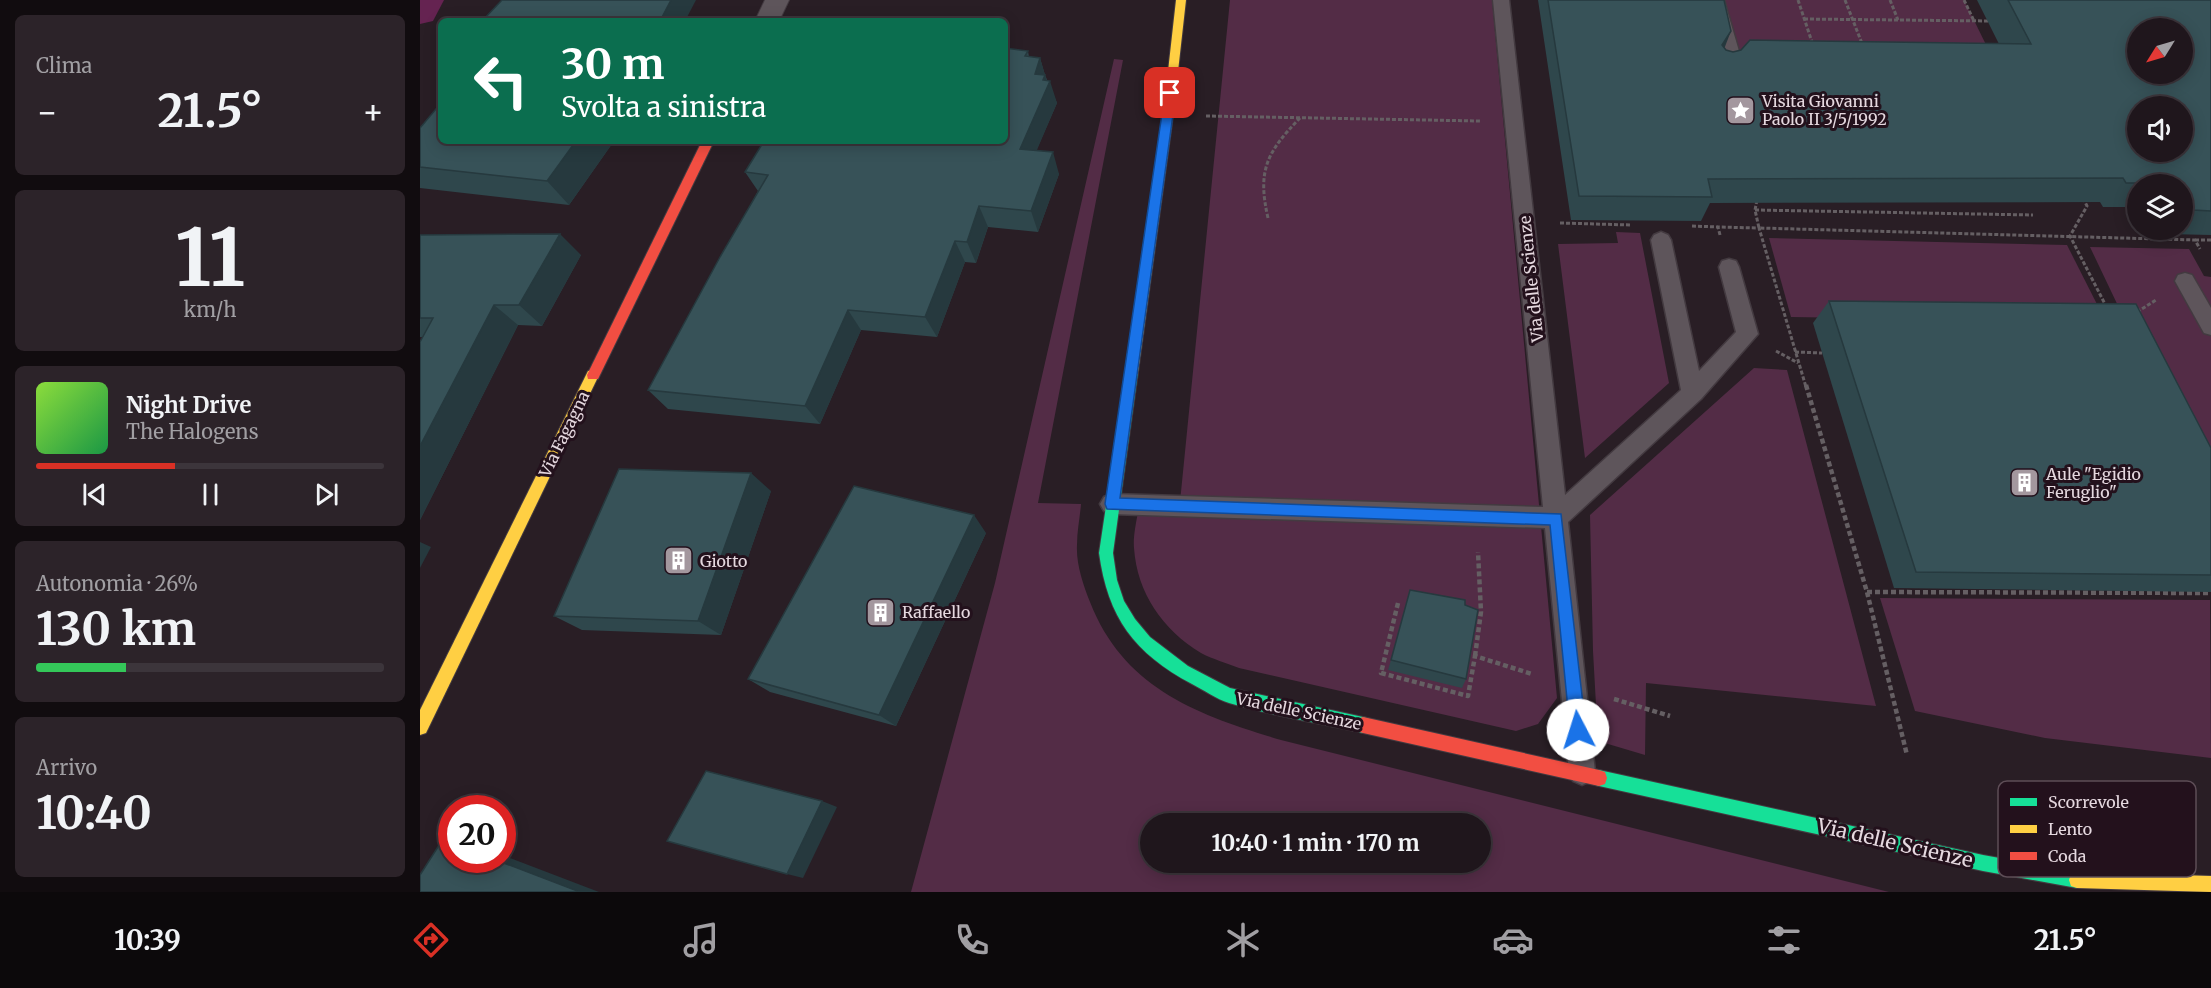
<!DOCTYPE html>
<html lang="it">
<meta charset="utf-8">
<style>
:root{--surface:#1f161c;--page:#2c2329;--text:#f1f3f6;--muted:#a19fa3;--line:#3c353b;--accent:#d93025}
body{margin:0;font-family:Merriweather,serif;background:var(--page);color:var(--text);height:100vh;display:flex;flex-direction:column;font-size:22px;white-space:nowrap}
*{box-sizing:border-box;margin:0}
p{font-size:20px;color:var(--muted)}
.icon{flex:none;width:33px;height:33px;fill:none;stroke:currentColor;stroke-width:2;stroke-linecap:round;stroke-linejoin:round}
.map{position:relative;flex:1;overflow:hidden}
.side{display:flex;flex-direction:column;gap:15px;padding:15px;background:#110c0f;width:420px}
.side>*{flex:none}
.banner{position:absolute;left:18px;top:18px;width:570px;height:126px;border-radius:9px;box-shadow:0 3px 15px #0003,0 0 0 2px var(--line);background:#0b6e4f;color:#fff;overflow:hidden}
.needle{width:39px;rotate:233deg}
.controls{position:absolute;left:1707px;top:18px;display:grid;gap:12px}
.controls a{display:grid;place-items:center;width:66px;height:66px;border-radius:50%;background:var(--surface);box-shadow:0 3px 15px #0003,0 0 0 2px var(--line);font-size:30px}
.speed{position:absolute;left:18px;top:795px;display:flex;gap:12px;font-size:30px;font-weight:700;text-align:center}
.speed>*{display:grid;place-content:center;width:78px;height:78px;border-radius:50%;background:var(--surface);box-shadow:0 3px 15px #0003,0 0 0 2px var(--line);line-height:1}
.speed .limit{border:9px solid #d22;background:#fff;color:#111}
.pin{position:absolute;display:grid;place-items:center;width:51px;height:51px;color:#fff;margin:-26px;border-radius:12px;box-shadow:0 3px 9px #0006}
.me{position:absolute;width:66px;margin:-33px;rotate:355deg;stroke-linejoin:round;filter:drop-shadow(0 0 4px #0008)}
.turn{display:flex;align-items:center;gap:21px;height:126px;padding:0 24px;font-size:27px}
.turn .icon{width:78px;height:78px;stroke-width:2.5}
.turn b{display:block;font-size:42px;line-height:51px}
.big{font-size:45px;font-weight:700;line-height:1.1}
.side .widget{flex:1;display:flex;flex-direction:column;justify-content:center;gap:9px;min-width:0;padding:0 21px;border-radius:9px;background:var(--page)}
.side .dial{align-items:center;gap:0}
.dial b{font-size:78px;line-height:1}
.song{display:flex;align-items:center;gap:18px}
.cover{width:72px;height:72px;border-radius:9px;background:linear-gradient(135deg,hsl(90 70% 55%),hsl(140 70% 35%))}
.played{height:6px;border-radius:3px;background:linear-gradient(90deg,var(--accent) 40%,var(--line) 40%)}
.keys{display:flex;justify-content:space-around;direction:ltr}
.heat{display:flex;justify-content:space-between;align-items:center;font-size:33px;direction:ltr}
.charge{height:9px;border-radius:4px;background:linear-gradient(90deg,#34c759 26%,var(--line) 0)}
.trip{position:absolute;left:720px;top:813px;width:351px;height:60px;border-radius:30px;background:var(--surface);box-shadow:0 3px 15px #0003,0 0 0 2px var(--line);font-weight:700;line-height:60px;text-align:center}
.tab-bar{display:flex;height:96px;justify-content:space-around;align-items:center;background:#0c090b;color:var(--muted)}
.tab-bar .icon{width:42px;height:42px}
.tab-bar .selected{color:var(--accent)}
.tab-bar b{font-size:27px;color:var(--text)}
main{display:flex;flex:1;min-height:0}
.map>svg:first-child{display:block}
.green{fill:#532c46;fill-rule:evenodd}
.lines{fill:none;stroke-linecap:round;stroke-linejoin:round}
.canal{fill:#652351;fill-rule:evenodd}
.lane-casing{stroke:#433a40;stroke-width:3}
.street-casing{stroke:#433a40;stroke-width:2}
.fast-casing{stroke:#433a40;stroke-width:2}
.slow-casing{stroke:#433a40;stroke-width:2}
.jam-casing{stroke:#433a40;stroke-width:2}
.path-far1{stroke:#655f63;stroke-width:3;stroke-dasharray:4 2;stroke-linecap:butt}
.path{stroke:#655f63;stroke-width:4.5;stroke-dasharray:5 3;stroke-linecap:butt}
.lane{fill:#5e555b;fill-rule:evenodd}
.street{fill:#5e555b;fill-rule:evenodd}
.fast{fill:#16e098;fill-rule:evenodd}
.slow{fill:#ffcf43;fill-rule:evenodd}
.jam{fill:#f24e42;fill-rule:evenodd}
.wall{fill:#2f474c}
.shaded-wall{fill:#26393e}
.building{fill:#375258;stroke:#26393e;stroke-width:1.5;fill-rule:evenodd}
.route{fill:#1a73e8;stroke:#114b97;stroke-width:1.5}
.labels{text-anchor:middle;stroke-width:6;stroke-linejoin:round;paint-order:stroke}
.poi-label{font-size:16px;fill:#e5d8df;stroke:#23111c;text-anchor:start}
.street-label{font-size:16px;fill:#e5d8df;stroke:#23111c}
.near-street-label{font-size:20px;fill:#e5d8df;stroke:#23111c}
.key{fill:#23111c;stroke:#5d4d56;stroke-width:1.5}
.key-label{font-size:16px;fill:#e5d8df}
</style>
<main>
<section class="side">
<div class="widget"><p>Clima</p>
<div class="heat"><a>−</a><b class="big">21.5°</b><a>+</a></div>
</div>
<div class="widget dial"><b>11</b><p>km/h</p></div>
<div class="widget">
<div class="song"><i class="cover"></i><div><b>Night Drive</b><p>The Halogens</p></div></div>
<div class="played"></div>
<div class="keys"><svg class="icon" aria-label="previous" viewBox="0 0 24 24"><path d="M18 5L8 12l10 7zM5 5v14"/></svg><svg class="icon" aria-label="pause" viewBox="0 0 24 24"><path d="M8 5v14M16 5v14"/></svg><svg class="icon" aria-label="next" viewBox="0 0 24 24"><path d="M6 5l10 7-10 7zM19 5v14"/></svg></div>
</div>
<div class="widget"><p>Autonomia · 26%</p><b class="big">130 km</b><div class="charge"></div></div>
<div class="widget"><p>Arrivo</p><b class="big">10:40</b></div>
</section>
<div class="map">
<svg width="1791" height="892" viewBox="0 0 1791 892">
<rect width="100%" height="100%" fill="#291e25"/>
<g class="green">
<path d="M 810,0 L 1072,0 L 1137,698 L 1118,724 L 1096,731 L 819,668 C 807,663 792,659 781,653 C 743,630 717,593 714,548 C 713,537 716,523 718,512 L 759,512 Z"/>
<path d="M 1296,0 L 1544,0 L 1575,63 L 1312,58 Z"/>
<path d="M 694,59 L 703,60 L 618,503 L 661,504 C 660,517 657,531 657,545 C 656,564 663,584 670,602 C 704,689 778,715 861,740 L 1469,892 L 491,892 L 575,583 ZM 730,824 L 1060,824 L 1060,862 L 730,862 Z"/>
<path d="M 1196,232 L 1220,233 L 1249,383 L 1165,458 L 1138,244 L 1198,243 Z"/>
<path d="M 1349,238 L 1647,245 L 1686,322 L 1371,317 Z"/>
<path d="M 1670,247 L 1769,249 L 1784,276 L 1791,277 L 1791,501 Z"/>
<path d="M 1334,368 L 1367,370 L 1456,706 L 1226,683 L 1225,755 L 1178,741 L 1173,651 L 1170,515 Z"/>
<path d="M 1460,598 L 1790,600 L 1791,758 L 1625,738 L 1495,711 Z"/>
</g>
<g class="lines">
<path class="canal" d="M 0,0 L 24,0 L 13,21 L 0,24 Z"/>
<defs>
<g id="lane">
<path d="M 1073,0 L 1089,0 L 1145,495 L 1261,390 L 1231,240 L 1234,235 L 1241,232 L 1248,235 L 1251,240 L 1279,371 L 1316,332 L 1299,267 L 1302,261 L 1309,259 L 1316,261 L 1319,267 L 1338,334 L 1281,399 L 1148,522 L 1175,772 L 1171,781 L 1162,785 L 1153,781 L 1149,772 L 1125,528 L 692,514 L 684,511 L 680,504 L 684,497 L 692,494 L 1123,507 Z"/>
<path d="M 1288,0 L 1304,0 L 1321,58 C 1314,68 1310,78 1297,74 L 1294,70 L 1303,57 Z"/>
<path d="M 1765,273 L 1772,275 L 1791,308 L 1791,335 L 1784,333 L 1755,281 L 1758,275 Z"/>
</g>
<path id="street" d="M 345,0 L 369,0 L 359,21 L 335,21 Z"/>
<g id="fast">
<path d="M 712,367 L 717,368 L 718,372 L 693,553 L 697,580 L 704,601 L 715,619 L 730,637 L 768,666 L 810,688 L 943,717 L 949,719 L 951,725 L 949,731 L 943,733 C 899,723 853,716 809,703 C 796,699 784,690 772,684 C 714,653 688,618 679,553 L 706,372 L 707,368 Z"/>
<path d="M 1179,770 L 1563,855 L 1657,872 L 1663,874 L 1665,880 L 1663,886 L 1657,888 L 1563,871 L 1179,786 L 1173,784 L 1171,778 L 1173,772 Z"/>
</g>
<g id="slow">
<path d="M 756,0 L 766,0 L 753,116 L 718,372 L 717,376 L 707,376 L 706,372 L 743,116 Z"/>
<path d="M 173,370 L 178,371 L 179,375 L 6,733 L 0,735 L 0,710 L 168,371 Z"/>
<path d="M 1657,872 L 1791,876 L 1791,892 L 1657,888 L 1651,886 L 1649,880 L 1651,874 Z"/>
</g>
<g id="jam">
<path d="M 282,141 L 294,141 L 178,379 L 168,379 L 167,375 Z"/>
<path d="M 943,717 L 1179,770 L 1185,772 L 1187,778 L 1185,784 L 1179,786 L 943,733 L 937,731 L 935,725 L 937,719 Z"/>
</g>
</defs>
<use href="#lane" class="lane-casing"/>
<use href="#street" class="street-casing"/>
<use href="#fast" class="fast-casing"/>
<use href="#slow" class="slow-casing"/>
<use href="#jam" class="jam-casing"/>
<g class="path-far1">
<path d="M 1378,0 L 1393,45"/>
<path d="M 1425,0 L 1443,46"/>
<path d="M 1470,0 L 1478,20"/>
<path d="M 1544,0 L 1554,21"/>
<path d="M 1384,19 L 1573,21"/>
<path d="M 786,116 L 1060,121"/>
<path d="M 1663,198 L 1667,206 L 1650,236 L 1686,306"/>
<path d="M 1337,200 L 1335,210 L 1339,228 L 1775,240 L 1780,249"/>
<path d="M 1335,210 L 1613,215"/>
<path d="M 848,218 C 837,170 847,152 880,118"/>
<path d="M 1140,223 L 1211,225"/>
<path d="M 1272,226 L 1298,227"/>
<path d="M 1300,235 L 1298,227 L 1339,228 L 1386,387"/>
<path d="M 1775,240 L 1791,240"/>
<path d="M 1717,312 L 1736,300"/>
<path d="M 1356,351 L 1378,363"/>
<path d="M 1375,352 L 1402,353"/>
</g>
<g class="path">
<path d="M 1386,385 L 1447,592 L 1487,755"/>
<path d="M 1447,592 L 1791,593"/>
<path d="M 978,603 L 961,673 L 1048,696 L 1055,656 L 1112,674"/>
<path d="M 1055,656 L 1061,612 L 1058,552"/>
<path d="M 1194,699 L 1250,716"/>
</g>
<use href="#lane" class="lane"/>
<use href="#street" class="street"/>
<use href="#fast" class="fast"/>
<use href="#slow" class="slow"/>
<use href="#jam" class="jam"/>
</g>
<g class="wall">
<path d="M 1118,0 L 1304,0 L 1304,48 L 1306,50 L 1313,52 L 1579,44 L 1557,0 L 1791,0 L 1791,235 L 1747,234 L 1745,230 L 1762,230 L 1762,184 L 1718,184 L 1718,207 L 1683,207 L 1680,202 L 1290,203 L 1281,221 L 1151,220 Z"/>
<path d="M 608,51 L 609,57 L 620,58 L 625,75 L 637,103 L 616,151 L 639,174 L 618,232 L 568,227 L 556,263 L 545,262 L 517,337 L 441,330 L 400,424 L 248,409 L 228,390 L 338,191 L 325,172 Z"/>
<path d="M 0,128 L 21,141 L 194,141 L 149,205 L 0,188 Z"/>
<path d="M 0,235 L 161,255 L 122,326 L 98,325 L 0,520 L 0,342 L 3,337 L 0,337 Z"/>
<path d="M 1409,301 L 1791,448 L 1791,592 L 1474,588 L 1393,323 Z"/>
<path d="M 351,491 L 301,635 L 162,630 L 134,616 Z"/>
<path d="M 566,533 L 476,726 L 350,692 L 328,679 Z"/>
<path d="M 1045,605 L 1046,679 L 1042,688 L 968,670 L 971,660 Z"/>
</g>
<g class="shaded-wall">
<path d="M 251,0 L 276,0 L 265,21 L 240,21 Z"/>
<path d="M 1311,31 L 1301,57 L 1302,45 Z"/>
<path d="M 620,58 L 628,85 L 630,81 L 637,103 L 608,171 L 600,149 L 615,74 Z"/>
<path d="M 156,141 L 194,141 L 149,205 L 127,181 Z"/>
<path d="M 633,152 L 639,174 L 618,232 L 611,211 Z"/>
<path d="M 559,206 L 568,227 L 556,263 L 547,242 Z"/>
<path d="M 140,234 L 161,255 L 122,326 L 99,305 Z"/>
<path d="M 535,241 L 545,262 L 517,337 L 505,317 Z"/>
<path d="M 74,305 L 98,325 L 0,520 L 0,446 Z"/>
<path d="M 428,310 L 441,330 L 400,424 L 385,406 Z"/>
<path d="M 331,473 L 351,491 L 301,635 L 278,621 Z"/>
<path d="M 554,515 L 566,533 L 476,726 L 459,715 Z"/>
<path d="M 0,542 L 11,547 L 0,568 Z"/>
<path d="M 402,801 L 417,807 L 383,878 L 367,874 Z"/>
<path d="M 82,855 L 179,892 L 160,892 L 76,860 L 82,860 Z"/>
</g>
<g class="building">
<path d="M 82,0 L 251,0 L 240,21 L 62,21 Z"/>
<path d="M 1128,0 L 1304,0 L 1311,31 L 1302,45 L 1306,50 L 1313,52 L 1321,50 L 1330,40 L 1611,44 L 1588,0 L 1791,0 L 1791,211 L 1773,210 L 1762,193 L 1762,184 L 1757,184 L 1756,183 L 1706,183 L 1703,178 L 1288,179 L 1292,197 L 1159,196 ZM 1718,28 L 1762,28 L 1762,74 L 1718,74 ZM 1718,106 L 1762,106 L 1762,152 L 1718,152 Z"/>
<path d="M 585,48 L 608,51 L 605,56 L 620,58 L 615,74 L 625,75 L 623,80 L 630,81 L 600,149 L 633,152 L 611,211 L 559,206 L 547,242 L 535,241 L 505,317 L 428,310 L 385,406 L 228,390 L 300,257 L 348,175 L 325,172 L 344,141 L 585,141 Z"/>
<path d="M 21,103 L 21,141 L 156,141 L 127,181 L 0,167 L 0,128 Z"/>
<path d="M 140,234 L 99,305 L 74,305 L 0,446 L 0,342 L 13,318 L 0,318 L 0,235 Z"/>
<path d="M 1409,301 L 1716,304 L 1791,448 L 1791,575 L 1496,572 Z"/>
<path d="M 199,469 L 331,473 L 278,621 L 134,616 Z"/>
<path d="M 434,486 L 554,515 L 459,715 L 328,679 Z"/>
<path d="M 990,590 L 1045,600 L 1045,605 L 1058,610 L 1046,679 L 971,660 Z"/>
<path d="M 286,771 L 402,801 L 367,874 L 247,841 Z"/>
<path d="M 23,839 L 32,842 L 32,860 L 76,860 L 160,892 L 0,892 L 0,875 Z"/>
</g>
<path class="route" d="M 750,89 L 756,93 L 700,498 L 1141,514 L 1166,730 L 1164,735 L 1158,738 L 1153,735 L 1150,730 L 1130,525 L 687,509 L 685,504 L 745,93 Z"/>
<defs>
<symbol id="sight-square" viewBox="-11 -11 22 22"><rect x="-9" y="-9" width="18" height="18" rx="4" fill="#a3979e" stroke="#23111c"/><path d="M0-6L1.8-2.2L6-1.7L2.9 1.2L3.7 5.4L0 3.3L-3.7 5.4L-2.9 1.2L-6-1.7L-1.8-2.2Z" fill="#fff"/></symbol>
<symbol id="building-square" viewBox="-11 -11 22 22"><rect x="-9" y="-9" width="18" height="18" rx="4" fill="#a3979e" stroke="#23111c"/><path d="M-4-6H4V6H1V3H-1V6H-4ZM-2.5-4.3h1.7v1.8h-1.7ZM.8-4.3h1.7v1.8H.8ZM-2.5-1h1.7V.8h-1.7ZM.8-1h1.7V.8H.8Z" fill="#fff"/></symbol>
</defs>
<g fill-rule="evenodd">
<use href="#sight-square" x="1304" y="94" width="33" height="33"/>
<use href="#building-square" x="1588" y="466" width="33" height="33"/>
<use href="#building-square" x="242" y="544" width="33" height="33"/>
<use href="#building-square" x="444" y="596" width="33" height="33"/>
</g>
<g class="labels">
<g class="poi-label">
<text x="1342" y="107">Visita Giovanni<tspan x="1342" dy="18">Paolo II 3/5/1992</tspan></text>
<text x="1626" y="480">Aule "Egidio<tspan x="1626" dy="18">Feruglio"</tspan></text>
<text x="280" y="567">Giotto</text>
<text x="482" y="618">Raffaello</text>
</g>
<g class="street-label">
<text transform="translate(1111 279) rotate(-96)" y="6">Via delle Scienze</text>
<text transform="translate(144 434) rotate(-64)" y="6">Via Fagagna</text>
<text transform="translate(879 711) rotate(12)" y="6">Via delle Scienze</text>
</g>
<g class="near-street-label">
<text transform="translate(1475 843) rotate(13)" y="7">Via delle Scienze</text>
</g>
</g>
<rect x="1578" y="781" width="198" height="96" rx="9" class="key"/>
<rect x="1590" y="798" width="27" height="8" fill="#16e098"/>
<rect x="1590" y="825" width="27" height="8" fill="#ffcf43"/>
<rect x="1590" y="852" width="27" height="8" fill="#f24e42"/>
<g class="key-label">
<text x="1628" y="808">Scorrevole</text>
<text x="1628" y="835">Lento</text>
<text x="1628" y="862">Coda</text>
</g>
</svg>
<div class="controls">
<a><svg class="needle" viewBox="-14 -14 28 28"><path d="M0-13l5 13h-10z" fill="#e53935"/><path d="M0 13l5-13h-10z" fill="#a19fa3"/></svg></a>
<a><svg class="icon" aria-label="sound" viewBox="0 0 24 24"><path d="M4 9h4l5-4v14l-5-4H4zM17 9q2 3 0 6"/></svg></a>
<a><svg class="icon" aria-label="layers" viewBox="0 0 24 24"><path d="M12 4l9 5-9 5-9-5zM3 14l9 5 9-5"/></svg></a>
</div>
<div class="speed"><div class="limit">20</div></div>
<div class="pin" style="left:750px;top:93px;background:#d93025"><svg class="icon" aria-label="arrive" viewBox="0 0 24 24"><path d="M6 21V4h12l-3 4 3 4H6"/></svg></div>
<svg class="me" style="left:1158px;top:730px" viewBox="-20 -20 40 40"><circle r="19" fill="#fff"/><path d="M0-13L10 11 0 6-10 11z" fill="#1a73e8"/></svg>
<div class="trip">10:40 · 1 min · 170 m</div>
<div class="banner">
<div class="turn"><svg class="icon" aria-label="left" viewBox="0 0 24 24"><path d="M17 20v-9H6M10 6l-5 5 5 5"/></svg><div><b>30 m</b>Svolta a sinistra</div></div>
</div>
</div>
</main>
<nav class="tab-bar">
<b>10:39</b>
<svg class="icon selected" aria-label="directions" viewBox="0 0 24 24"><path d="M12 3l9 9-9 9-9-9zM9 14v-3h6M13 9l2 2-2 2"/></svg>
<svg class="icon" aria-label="music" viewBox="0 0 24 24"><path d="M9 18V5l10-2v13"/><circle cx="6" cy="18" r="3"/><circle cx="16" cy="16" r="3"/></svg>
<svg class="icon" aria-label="phone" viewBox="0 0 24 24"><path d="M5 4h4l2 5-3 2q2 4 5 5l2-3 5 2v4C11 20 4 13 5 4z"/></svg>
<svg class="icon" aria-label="climate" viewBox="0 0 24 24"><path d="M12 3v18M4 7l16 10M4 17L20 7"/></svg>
<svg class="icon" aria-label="car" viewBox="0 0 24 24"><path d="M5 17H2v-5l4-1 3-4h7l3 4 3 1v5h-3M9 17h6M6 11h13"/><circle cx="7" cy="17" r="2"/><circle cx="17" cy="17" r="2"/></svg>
<svg class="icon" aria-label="filters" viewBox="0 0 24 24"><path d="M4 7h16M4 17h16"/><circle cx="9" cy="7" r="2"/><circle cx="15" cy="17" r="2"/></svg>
<b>21.5°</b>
</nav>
